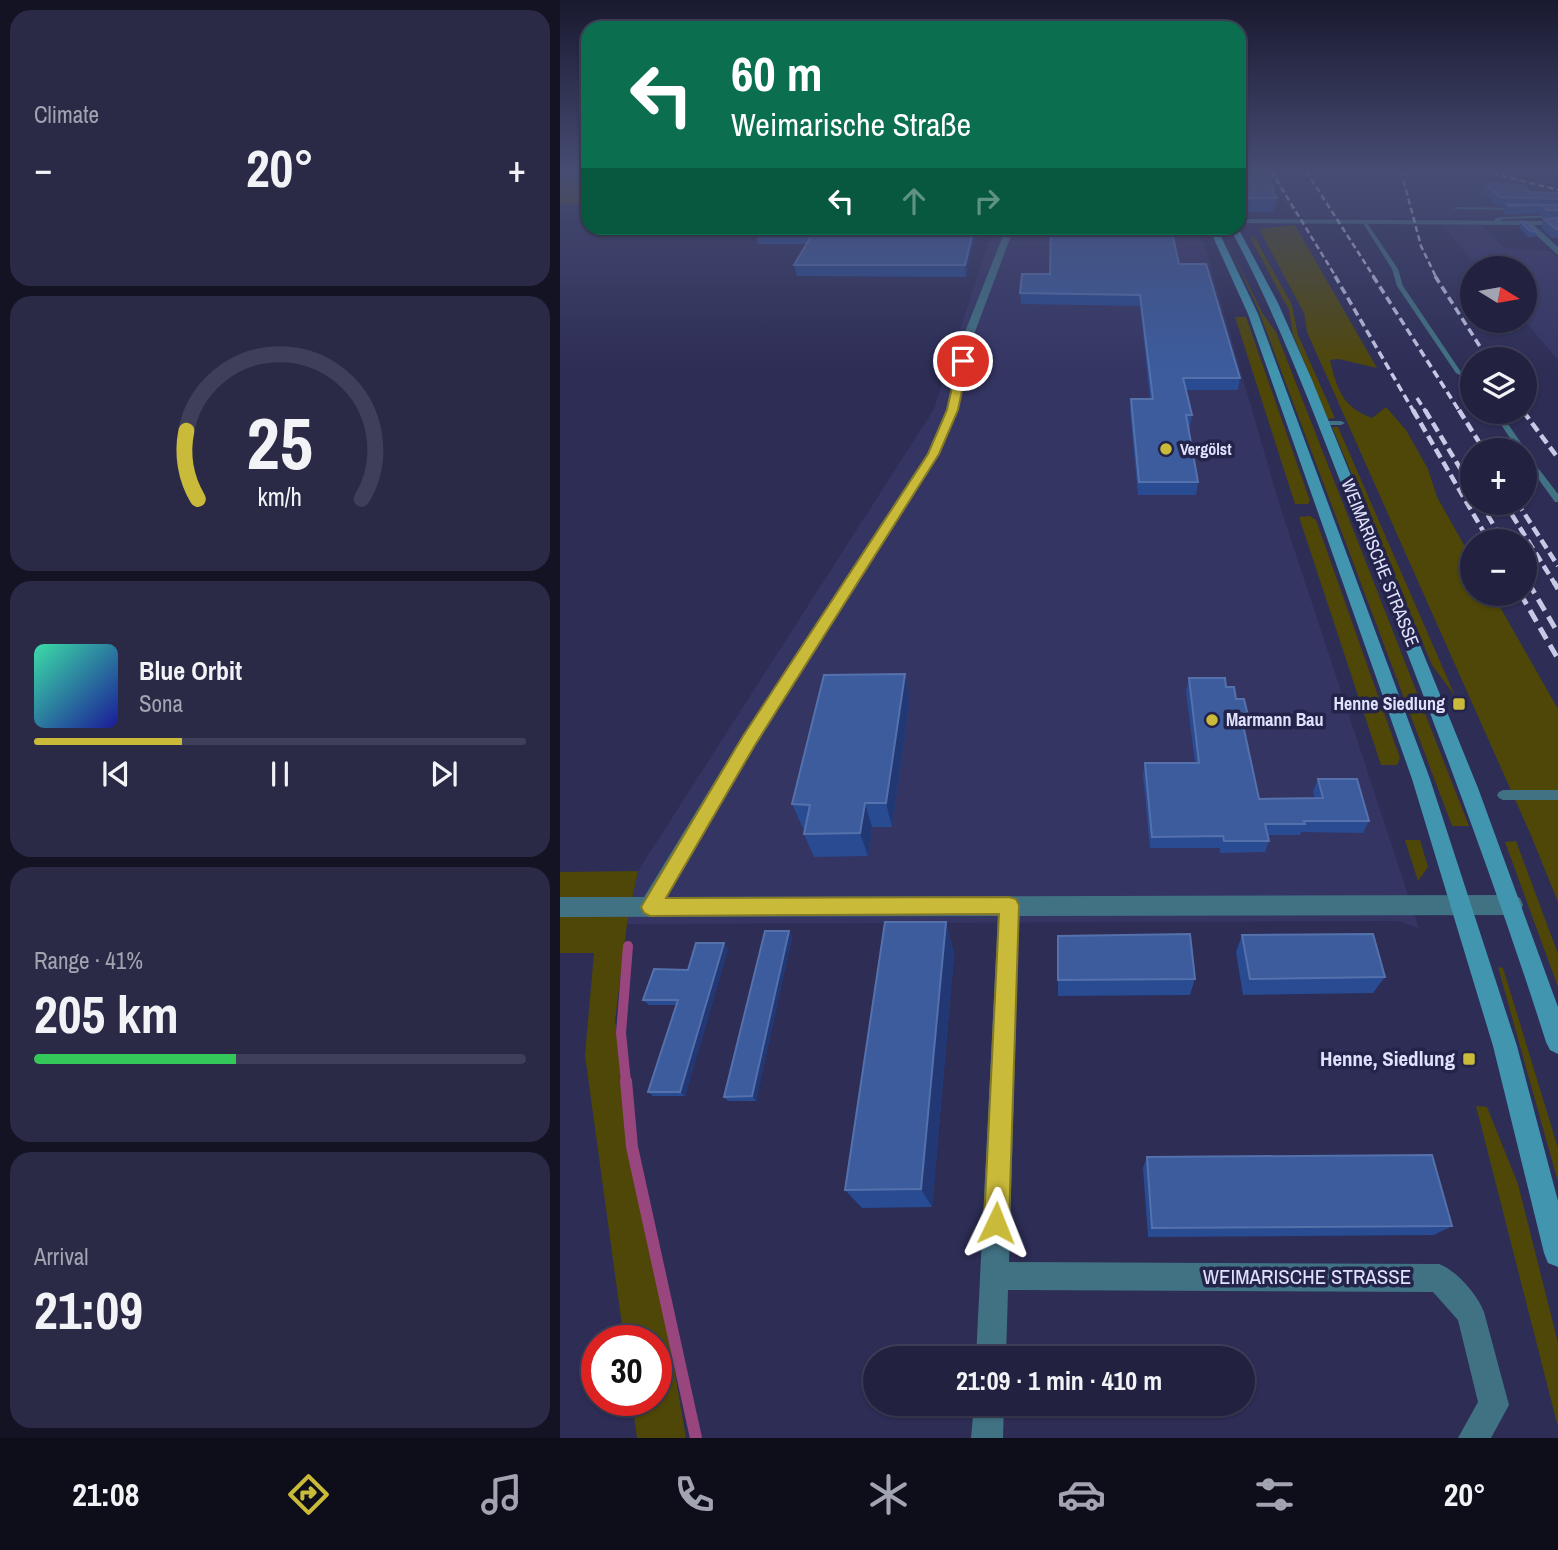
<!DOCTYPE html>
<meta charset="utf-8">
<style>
:root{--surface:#222240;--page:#2a2a47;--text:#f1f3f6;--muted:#a2a4b1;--line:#3f3f59;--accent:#caba3a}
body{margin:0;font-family:"Archivo Narrow",sans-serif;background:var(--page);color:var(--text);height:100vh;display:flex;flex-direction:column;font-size:26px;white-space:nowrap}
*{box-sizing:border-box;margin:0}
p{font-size:23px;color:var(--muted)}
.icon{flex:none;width:38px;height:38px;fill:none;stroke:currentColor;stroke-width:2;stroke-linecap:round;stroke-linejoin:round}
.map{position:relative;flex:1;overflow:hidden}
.side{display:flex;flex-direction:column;gap:10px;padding:10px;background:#131323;width:560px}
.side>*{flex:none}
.hud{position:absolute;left:21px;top:21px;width:665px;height:214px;border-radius:21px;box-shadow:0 2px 5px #0004,0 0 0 2px var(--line);background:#0b6e4f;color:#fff;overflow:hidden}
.needle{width:46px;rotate:101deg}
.controls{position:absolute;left:900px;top:256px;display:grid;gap:14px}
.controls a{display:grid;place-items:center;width:77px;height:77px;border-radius:50%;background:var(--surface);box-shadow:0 2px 5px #0004,0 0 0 2px var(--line);font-size:35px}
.speed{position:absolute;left:21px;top:1325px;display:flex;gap:14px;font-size:35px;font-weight:700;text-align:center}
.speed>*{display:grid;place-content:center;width:91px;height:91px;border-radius:50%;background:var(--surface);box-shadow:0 2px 5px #0004,0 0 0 2px var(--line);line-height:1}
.speed .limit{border:10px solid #d22;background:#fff;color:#111}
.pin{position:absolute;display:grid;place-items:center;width:60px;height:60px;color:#fff;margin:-30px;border:4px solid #fff;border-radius:50%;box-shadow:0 2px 7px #0007}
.me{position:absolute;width:77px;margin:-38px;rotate:2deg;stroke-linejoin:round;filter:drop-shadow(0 0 5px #0008)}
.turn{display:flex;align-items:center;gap:24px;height:147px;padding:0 35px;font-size:32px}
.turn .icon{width:91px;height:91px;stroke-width:2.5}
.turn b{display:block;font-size:49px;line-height:60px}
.lanes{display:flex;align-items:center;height:66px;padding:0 35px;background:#0003;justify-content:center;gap:35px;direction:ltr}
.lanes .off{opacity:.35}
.big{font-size:52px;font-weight:800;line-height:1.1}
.side .tile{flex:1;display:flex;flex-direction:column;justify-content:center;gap:10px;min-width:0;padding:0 24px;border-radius:21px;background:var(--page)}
.side .dial{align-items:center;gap:0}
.dial svg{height:182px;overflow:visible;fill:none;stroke:var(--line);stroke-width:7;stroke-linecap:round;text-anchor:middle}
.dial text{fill:var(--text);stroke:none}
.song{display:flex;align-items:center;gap:21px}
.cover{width:84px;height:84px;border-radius:10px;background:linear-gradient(135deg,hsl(160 70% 55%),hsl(240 70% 35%))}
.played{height:7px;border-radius:4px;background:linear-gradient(90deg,var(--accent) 30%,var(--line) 30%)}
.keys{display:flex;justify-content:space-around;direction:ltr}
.heat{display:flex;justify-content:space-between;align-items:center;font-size:38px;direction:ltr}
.charge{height:10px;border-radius:5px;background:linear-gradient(90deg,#34c759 41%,var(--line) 0)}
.trip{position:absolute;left:303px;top:1346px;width:392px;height:70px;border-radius:35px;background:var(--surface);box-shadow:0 2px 5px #0004,0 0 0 2px var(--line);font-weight:800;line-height:70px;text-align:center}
.menu{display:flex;height:112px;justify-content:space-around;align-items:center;background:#0e0e1a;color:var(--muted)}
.menu .icon{width:49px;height:49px}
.menu .current{color:var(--accent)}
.menu b{font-size:32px;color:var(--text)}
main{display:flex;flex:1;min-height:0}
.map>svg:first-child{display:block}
.built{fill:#353564}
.green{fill:#4f4707}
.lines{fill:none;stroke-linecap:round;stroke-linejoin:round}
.stream-far1{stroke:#99457e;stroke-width:10}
.stream{stroke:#99457e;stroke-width:12}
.service{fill:#417283;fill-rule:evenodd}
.minor{fill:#417283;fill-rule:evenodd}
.secondary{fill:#4195af;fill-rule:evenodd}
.rail-far3{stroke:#c8c9e6;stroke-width:2.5;stroke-dasharray:6 3.5;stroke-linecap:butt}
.rail-far2{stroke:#c8c9e6;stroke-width:3.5;stroke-dasharray:8 4.5;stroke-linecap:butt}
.rail-far1{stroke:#c8c9e6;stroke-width:4.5;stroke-dasharray:10 5;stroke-linecap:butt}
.rail{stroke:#c8c9e6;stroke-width:5;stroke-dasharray:13 7;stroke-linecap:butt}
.wall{fill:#284b92}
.shaded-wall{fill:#223875}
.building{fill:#3c5c9e;stroke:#5571ac;stroke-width:2}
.route{fill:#caba3a;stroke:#837926;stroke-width:2}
.poi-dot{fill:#caba3a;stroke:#24234a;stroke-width:2.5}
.labels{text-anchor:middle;stroke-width:7;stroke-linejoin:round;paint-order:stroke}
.far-poi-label{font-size:16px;font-weight:bold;fill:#e0e2fd;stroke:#24234a;text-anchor:start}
.street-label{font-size:18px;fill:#e0e2fd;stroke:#24234a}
.poi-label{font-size:18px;font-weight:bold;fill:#e0e2fd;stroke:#24234a;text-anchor:end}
.near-poi-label{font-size:21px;font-weight:bold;fill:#e0e2fd;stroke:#24234a;text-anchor:end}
.near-street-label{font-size:21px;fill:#e0e2fd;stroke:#24234a}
</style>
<main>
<section class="side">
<div class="tile"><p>Climate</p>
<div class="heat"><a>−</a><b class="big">20°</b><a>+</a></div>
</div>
<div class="tile dial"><svg viewBox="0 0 100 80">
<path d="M14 69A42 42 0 1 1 86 69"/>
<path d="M14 69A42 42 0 0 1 9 39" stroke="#caba3a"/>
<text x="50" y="56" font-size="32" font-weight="700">25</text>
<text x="50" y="72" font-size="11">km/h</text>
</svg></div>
<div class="tile">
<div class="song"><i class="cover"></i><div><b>Blue Orbit</b><p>Sona</p></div></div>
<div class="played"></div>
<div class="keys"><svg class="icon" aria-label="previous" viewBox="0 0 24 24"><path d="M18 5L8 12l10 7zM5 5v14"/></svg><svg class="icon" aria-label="pause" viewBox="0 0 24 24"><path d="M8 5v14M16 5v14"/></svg><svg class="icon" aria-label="next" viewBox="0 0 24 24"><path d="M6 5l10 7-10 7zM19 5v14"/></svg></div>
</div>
<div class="tile"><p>Range · 41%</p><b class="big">205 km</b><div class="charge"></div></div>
<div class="tile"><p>Arrival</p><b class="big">21:09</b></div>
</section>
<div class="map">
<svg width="998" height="1438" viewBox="0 0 998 1438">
<rect width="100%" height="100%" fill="#2d2d56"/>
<g class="built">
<path d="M 705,171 L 908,171 L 998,194 L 998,218 L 735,217 Z"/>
<path d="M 882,225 L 922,225 L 944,248 L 990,251 L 998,258 L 998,360 L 964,320 L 964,268 L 919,268 Z"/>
<path d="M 433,228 L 640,230 L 719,503 L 859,928 L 838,921 L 67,924 L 78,871 L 374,409 Z"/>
</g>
<g class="green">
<path d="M 0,171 L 28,171 L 28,205 L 0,204 Z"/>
<path d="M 735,225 L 817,368 L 779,359 L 770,360 C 777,389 782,407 812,418 L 826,407 L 846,430 L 868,469 L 877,497 L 912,559 L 912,593 L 932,593 L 998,709 L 998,902 L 970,833 L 747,332 L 744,313 L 699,229 Z"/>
<path d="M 664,236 L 703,314 L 716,332 L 909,826 L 892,826 L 698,309 Z"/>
<path d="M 694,236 L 732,305 L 738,335 L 775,418 L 768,419 L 733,335 L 729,310 L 690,237 Z"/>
<path d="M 675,317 L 686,317 L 750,501 L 748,504 L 735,504 Z"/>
<path d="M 772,427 L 778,427 L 895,696 L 872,665 Z"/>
<path d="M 750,516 L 756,520 L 840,758 L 837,765 L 821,765 L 739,517 Z"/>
<path d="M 845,840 L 860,840 L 868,867 L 858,881 Z"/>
<path d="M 956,841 L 998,954 L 998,987 L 945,842 Z"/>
<path d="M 78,871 L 67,924 L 55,1021 L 126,1438 L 77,1438 L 72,1400 L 96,1400 L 96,1340 L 64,1340 L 25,1055 L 34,953 L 0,953 L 0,872 Z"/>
<path d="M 938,967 L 943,968 L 998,1148 L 998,1182 Z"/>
<path d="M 916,1106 L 927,1107 L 958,1184 L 998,1343 L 998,1427 Z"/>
</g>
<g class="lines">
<path class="stream-far1" d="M 66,1082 L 61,1033 L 68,946"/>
<path class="stream" d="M 66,1081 L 72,1147 L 136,1438"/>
<g class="service">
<path d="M 896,207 L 957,208 L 959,209 L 957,210 L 894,209 Z"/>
<path d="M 998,215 L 998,217 L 943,219 L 937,222 L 935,221 L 935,218 L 943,217 Z"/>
<path d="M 801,220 L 805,220 L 838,269 L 843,286 L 901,372 L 912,377 L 912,382 L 896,373 L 837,286 L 832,269 Z"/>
<path d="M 932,411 L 939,411 L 966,450 L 965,451 L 998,494 L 998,502 L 995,502 L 964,459 L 964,450 L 958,450 Z"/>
<path d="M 760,421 L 781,421 L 785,423 L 781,425 L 760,425 Z"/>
<path d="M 943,790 L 998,790 L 998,800 L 943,800 L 939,798 L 937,795 L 939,792 Z"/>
</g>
<g class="minor">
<path d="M 679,219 L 998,221 L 998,225 L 974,225 L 998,247 L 998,255 L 965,225 L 679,223 Z"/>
<path d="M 446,228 L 454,228 L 413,337 L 398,410 L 379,454 L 195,745 L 107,897 L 953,895 L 960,898 L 963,905 L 960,912 L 953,915 L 459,916 L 449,1262 L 879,1264 C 897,1271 917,1294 924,1312 L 949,1405 L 931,1438 L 898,1438 L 918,1402 L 898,1320 L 873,1292 L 448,1290 L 446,1358 L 416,1358 L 438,916 L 0,917 L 0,897 L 84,897 L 183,735 L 367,454 L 386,410 L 403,337 Z"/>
<path d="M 414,1404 L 444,1404 L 443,1438 L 411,1438 Z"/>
</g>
<g class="secondary">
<path d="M 649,228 L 657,228 L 698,314 L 870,779 L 957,1046 L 998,1201 L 998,1267 L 988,1263 L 984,1253 L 933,1046 L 852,779 L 688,314 Z"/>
<path d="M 670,228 L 678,228 L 718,303 L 752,380 L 918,788 L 998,1007 L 998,1054 L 990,1050 L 986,1042 C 932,872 868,706 803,539 C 761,434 724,328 670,228 Z"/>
</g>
<g class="rail-far3">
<path d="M 711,171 L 776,277"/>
<path d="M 746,171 L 814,277"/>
<path d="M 841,171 L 861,246 L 876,277"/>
<path d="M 923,171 L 998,190"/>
</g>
<g class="rail-far2">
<path d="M 775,276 L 854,412"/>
<path d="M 813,276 L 900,412"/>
<path d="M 875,276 L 928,359"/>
<path d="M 857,398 L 866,412"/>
</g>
<g class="rail-far1">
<path d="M 853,410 L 929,541"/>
<path d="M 865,410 L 912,488"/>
<path d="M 899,410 L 924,450"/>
<path d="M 963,411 L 998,458"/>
<path d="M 920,502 L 943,541"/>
<path d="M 944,502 L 995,584"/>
<path d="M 957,502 L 998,566"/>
<path d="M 964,576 L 969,584"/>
</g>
<g class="rail">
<path d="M 968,582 L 998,633"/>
<path d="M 994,582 L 998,589"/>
<path d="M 960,593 L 998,659"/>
</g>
</g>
<g class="wall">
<path d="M 679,171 L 714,188 L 714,192 L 717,198 L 714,212 L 686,212 L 684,205 L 679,205 Z"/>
<path d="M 925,183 L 969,192 L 998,193 L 998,238 L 992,238 L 981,228 L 984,219 L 990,219 L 984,218 L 979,213 L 946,215 L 943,213 L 946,206 L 936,205 L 922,192 Z"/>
<path d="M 961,222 L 977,232 L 975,237 L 968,237 L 959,228 Z"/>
<path d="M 417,228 L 406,277 L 237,276 L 234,265 L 246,244 L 198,244 L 195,232 Z"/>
<path d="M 619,264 L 680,378 L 678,390 L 626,390 L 632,415 L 630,428 L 628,428 L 638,482 L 636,495 L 578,495 L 570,411 L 571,399 L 590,399 L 580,306 L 461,304 L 460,293 L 490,274 Z"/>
<path d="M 345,674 L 350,699 L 332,827 L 312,827 L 308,856 L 254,857 L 244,834 L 245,828 L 243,828 L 232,804 Z"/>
<path d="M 629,678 L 666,687 L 676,699 L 689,720 L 684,732 L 699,799 L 755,799 L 753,791 L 758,779 L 809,821 L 803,833 L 741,832 L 740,835 L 707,835 L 709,841 L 705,852 L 660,853 L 660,848 L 590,848 L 583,775 L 585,763 L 635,763 L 626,691 Z"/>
<path d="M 386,922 L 394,954 L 372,1207 L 302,1208 L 285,1190 Z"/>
<path d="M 229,931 L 232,937 L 196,1101 L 168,1101 L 164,1097 Z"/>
<path d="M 682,935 L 825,977 L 813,993 L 683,995 L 676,952 Z"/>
<path d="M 498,936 L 635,979 L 630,995 L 498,996 Z"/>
<path d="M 168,949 L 125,1096 L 93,1096 L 88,1092 L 116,1005 L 89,1005 L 83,1000 L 128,970 Z"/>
<path d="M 587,1157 L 892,1226 L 874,1235 L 588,1237 L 583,1168 Z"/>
</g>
<g class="shaded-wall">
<path d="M 414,228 L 417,228 L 406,277 L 405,265 Z"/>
<path d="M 345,674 L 350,699 L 332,827 L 326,803 Z"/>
<path d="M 305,803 L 312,827 L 308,856 L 300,833 Z"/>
<path d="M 386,922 L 394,954 L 372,1207 L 361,1189 Z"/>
<path d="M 229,931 L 232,937 L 196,1101 L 192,1096 Z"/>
<path d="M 164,943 L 168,949 L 125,1096 L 120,1092 Z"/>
</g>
<g class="building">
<path d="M 679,171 L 705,171 L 714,188 L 711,188 L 717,198 L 688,198 L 686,191 L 680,191 L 679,189 Z"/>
<path d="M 925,183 L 965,186 L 969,192 L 998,193 L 998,199 L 939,197 Z"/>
<path d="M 947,204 L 998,205 L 998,210 L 987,210 L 982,205 L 949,206 Z"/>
<path d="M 998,218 L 998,229 L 996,229 L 984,219 Z"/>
<path d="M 961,222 L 966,222 L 977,232 L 970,231 Z"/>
<path d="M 198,228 L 414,228 L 405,265 L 234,265 L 253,233 L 195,232 Z"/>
<path d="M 491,228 L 611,228 L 619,264 L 646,264 L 680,378 L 623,378 L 632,415 L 626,415 L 638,482 L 579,482 L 571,399 L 593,399 L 580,295 L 460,293 L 462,274 L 490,274 Z"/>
<path d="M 345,674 L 326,803 L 305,803 L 300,833 L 244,834 L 250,805 L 232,804 L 264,675 Z"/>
<path d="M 629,678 L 665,678 L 666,687 L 674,687 L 676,699 L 684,699 L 689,720 L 682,720 L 699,799 L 763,798 L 758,779 L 797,779 L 809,821 L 744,821 L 745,824 L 705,824 L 709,841 L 664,841 L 663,836 L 592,837 L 585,763 L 639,763 Z"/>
<path d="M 325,922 L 386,922 L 361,1189 L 285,1190 Z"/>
<path d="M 205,931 L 229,931 L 192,1096 L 164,1097 Z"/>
<path d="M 630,934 L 635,979 L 498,980 L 498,936 Z"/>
<path d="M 813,934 L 825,977 L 690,979 L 682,935 Z"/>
<path d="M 136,943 L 164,943 L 120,1092 L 88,1092 L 118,1000 L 83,1000 L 94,969 L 128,970 Z"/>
<path d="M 872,1155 L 892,1226 L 592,1228 L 587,1157 Z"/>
</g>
<linearGradient id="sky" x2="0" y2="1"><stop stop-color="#19192f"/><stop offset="0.46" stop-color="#464c73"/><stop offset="1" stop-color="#464c73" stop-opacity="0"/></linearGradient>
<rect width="998" height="372" fill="url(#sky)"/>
<path class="route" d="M 403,358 L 408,361 L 398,410 L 379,454 L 195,745 L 106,898 L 449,897 L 456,899 L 459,905 L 449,1223 L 445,1232 L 436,1235 L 428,1232 L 424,1223 L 439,914 L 90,916 L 84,913 L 81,907 L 183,736 L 368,454 L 387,410 L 398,361 Z"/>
<g class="poi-dot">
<circle cx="606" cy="449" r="7"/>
<rect x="892" y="697" width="14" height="14" rx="3.5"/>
<circle cx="652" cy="720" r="7"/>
<rect x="902" y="1052" width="14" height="14" rx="3.5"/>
</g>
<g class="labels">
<g class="far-poi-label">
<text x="620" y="455">Vergölst</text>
</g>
<g class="street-label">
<text transform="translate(820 563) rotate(68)" y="6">WEIMARISCHE STRASSE</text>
</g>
<g class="poi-label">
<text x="885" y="710">Henne Siedlung</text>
<text x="666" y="726" text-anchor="start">Marmann Bau</text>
</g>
<g class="near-poi-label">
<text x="895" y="1066">Henne, Siedlung</text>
</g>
<g class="near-street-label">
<text x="747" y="1284">WEIMARISCHE STRASSE</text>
</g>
</g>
</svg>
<div class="controls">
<a><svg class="needle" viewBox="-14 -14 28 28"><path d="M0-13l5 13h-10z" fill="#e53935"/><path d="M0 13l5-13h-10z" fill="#a2a4b1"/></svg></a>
<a><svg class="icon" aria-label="layers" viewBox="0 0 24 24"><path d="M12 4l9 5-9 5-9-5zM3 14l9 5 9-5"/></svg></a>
<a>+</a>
<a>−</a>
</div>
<div class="speed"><div class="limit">30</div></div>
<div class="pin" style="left:403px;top:361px;background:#d93025"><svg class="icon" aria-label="arrive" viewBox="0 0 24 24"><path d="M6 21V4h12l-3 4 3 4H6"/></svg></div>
<svg class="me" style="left:436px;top:1223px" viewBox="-20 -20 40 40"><path d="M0-17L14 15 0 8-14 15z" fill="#caba3a" stroke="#fff" stroke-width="4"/></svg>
<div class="trip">21:09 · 1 min · 410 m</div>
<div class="hud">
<div class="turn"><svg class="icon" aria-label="left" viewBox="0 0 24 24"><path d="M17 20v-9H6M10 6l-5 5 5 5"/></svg><div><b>60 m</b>Weimarische Straße</div></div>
<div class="lanes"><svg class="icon" aria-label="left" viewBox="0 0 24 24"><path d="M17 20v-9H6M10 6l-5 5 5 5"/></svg><svg class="icon off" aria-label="ahead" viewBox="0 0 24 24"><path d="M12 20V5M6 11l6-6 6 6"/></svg><svg class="icon off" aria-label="right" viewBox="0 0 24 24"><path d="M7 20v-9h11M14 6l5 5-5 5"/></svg></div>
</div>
</div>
</main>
<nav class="menu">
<b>21:08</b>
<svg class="icon current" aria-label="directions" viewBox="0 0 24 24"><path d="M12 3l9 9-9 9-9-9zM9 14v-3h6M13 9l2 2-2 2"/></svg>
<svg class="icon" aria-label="music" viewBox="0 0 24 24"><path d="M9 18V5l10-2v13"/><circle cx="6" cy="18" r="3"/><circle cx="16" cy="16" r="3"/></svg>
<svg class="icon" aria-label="phone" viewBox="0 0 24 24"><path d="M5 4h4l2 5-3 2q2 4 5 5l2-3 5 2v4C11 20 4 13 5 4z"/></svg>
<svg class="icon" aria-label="climate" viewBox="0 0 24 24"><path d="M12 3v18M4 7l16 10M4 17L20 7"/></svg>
<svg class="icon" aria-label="car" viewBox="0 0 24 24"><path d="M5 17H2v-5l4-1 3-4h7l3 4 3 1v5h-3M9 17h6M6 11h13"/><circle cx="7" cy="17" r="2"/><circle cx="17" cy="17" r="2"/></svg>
<svg class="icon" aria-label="filters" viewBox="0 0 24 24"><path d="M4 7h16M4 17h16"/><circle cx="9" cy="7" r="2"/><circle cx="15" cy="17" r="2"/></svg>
<b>20°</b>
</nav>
